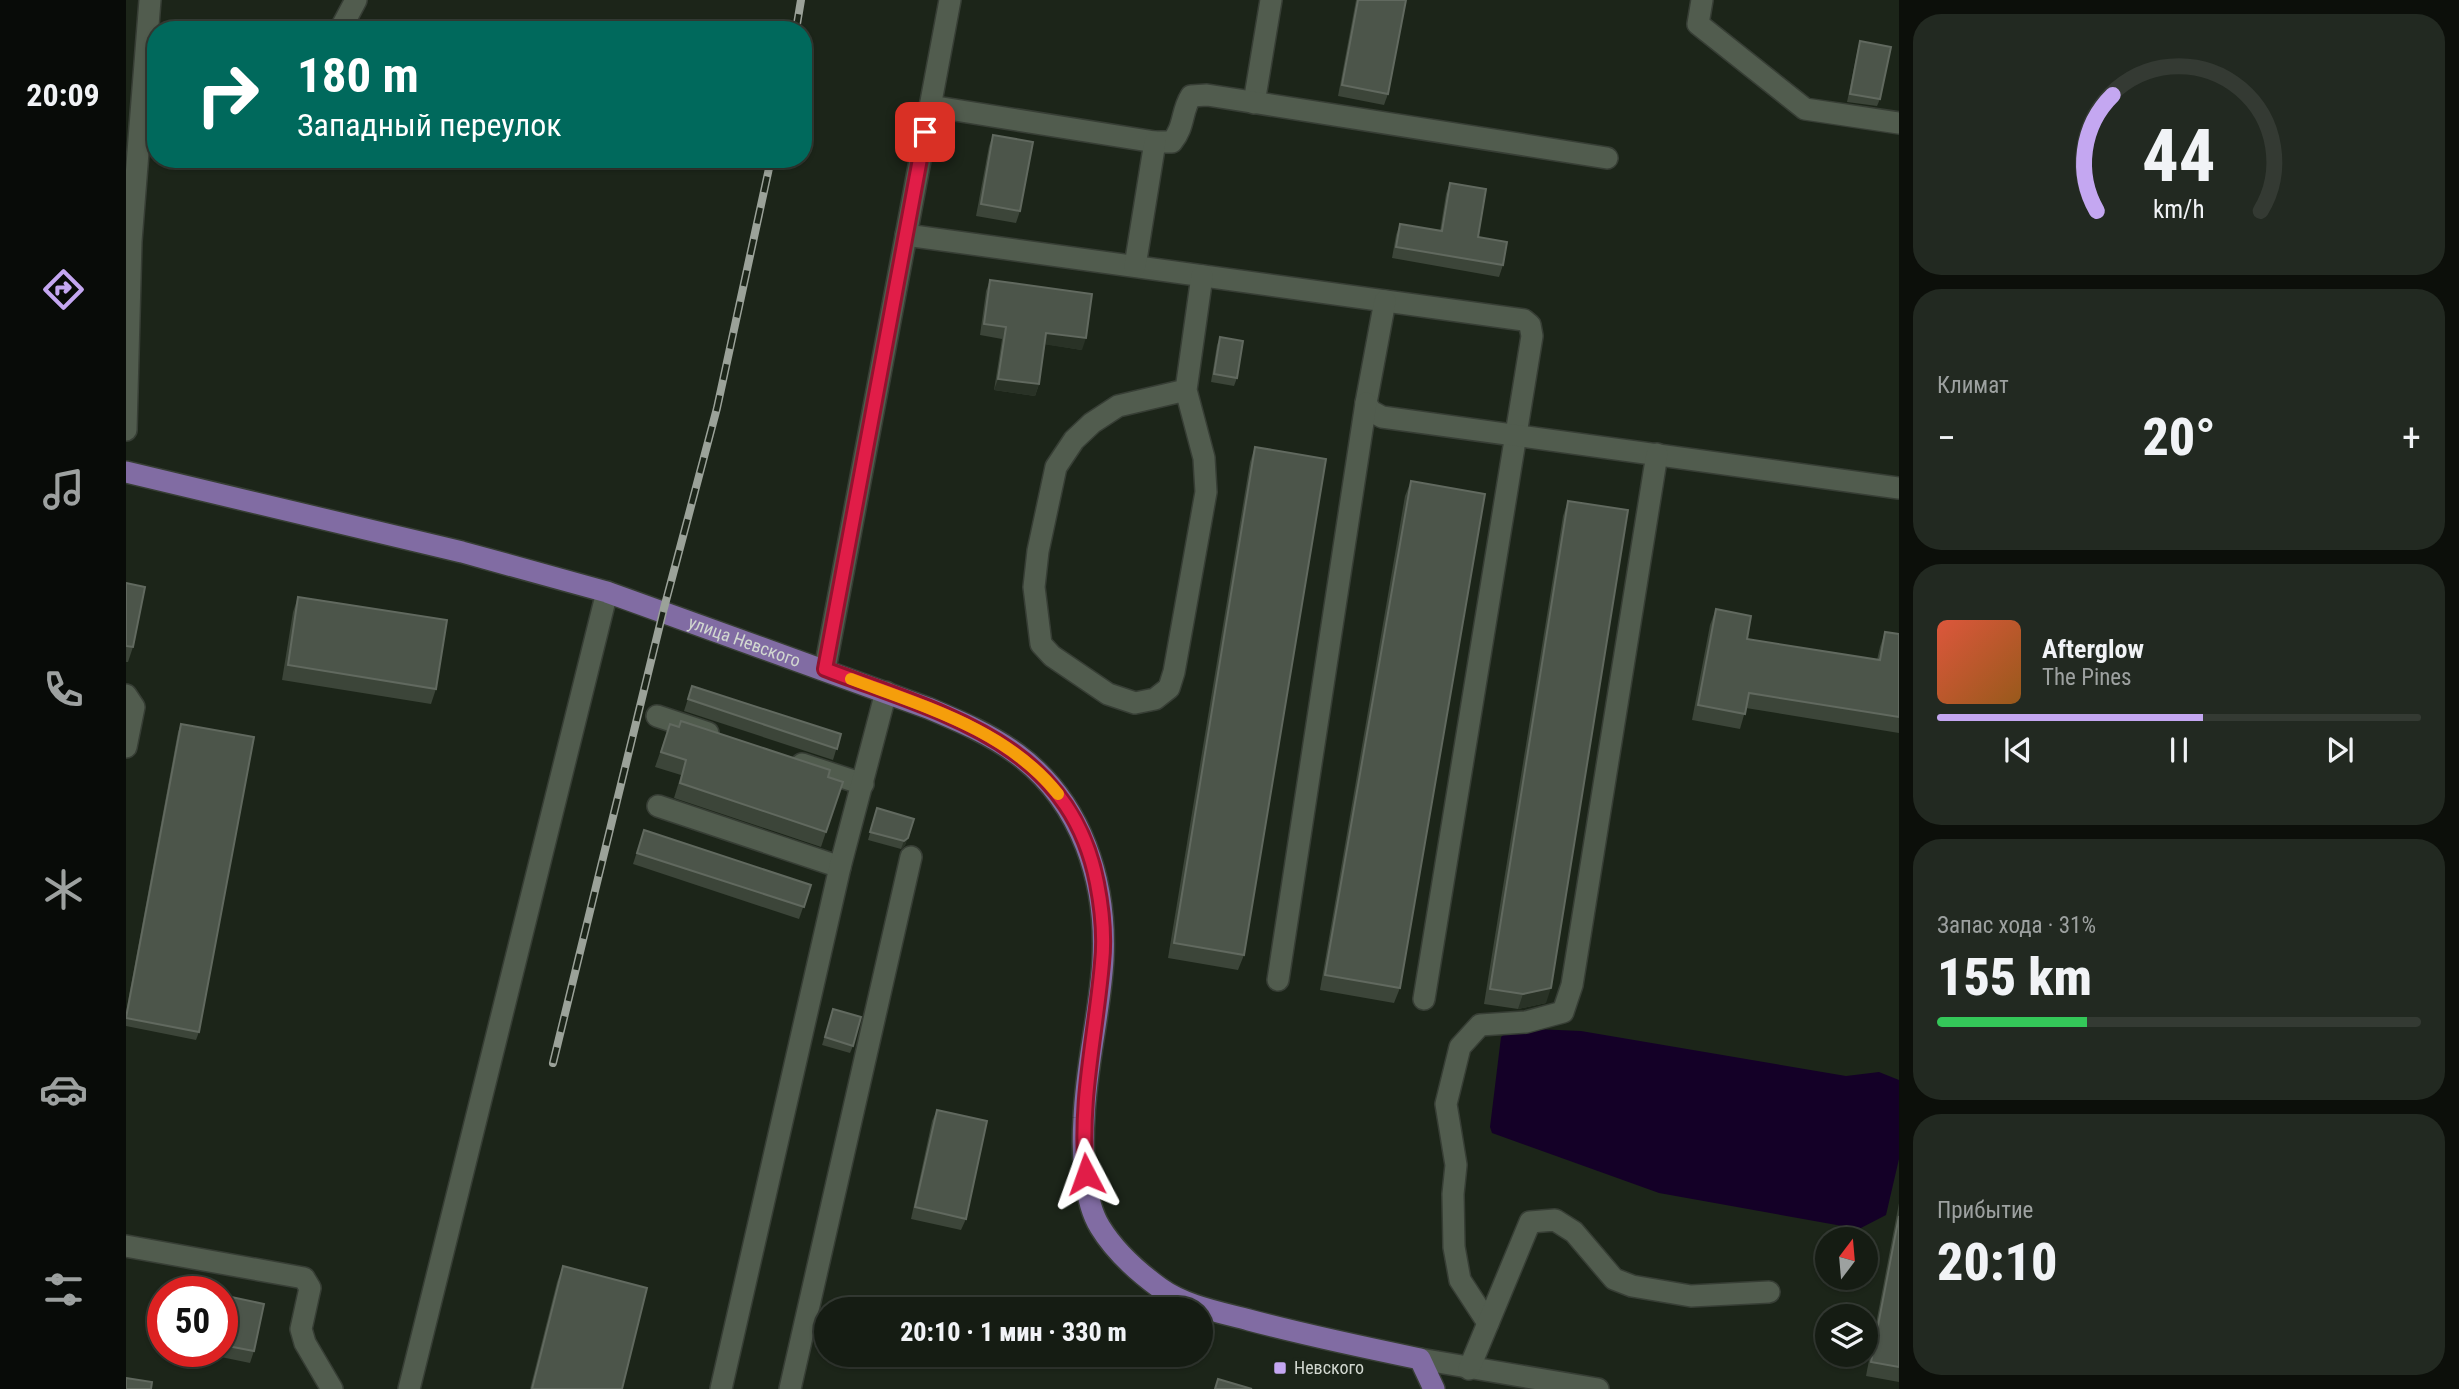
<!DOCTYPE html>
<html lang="ru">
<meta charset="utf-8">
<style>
:root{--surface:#151c13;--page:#222921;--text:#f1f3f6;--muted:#9da1a0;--line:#343a33;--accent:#c4a7f1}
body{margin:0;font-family:"Roboto Condensed",sans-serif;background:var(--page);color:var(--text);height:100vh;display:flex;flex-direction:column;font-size:26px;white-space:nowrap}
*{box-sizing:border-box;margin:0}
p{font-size:23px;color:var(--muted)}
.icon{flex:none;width:38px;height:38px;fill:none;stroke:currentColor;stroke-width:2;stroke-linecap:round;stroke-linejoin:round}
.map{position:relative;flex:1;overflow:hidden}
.side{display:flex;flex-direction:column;gap:14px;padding:14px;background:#0c0f0a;width:560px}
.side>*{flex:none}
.guide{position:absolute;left:21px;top:21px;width:665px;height:147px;border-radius:28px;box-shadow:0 2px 5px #0004,0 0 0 2px var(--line);background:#00695c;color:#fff;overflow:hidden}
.needle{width:46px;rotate:16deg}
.controls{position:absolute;left:1689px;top:1227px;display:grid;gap:14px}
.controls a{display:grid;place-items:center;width:63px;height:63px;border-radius:50%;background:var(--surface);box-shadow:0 2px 5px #0004,0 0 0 2px var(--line);font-size:35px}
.speed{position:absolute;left:21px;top:1276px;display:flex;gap:14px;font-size:35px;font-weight:700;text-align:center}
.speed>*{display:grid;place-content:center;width:91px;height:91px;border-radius:50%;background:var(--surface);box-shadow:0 2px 5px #0004,0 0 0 2px var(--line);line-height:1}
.speed .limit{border:10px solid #d22;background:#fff;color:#111}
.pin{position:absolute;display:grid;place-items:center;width:60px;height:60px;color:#fff;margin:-30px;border-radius:14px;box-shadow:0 4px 10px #0006}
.me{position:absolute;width:77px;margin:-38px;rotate:356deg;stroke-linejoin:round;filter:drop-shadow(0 0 5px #0008)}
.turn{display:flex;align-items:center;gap:24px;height:147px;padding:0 35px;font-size:32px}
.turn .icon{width:91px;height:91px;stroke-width:2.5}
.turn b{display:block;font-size:49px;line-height:60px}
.big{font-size:52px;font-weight:800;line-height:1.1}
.side .card{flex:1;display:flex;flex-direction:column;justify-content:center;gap:10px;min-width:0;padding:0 24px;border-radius:28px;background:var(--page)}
.side .dial{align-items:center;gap:0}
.dial svg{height:182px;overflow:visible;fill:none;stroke:var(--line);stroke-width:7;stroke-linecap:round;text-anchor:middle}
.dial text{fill:var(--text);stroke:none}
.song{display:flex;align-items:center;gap:21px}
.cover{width:84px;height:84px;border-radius:10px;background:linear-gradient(135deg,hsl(10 70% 55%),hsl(30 70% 35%))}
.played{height:7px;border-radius:4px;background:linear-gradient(90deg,var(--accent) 55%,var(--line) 55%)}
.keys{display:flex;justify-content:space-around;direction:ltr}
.heat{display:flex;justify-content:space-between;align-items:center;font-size:38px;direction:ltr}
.charge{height:10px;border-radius:5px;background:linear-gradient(90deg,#34c759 31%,var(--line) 0)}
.trip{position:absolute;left:688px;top:1297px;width:399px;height:70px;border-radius:35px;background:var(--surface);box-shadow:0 2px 5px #0004,0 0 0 2px var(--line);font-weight:800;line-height:70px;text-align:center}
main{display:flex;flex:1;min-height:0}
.tabs{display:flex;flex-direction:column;width:126px;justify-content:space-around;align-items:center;background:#080b08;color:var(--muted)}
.tabs .icon{width:49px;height:49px}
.tabs .current{color:var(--accent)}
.tabs b{font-size:32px;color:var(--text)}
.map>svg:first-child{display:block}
.water{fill:#140027}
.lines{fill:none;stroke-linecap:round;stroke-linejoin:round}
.minor-casing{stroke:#373e35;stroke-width:24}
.major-casing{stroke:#373e35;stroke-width:24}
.minor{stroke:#515c4e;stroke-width:21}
.major{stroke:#816ca3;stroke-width:21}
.rail-casing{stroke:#9ba299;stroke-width:8}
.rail{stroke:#1c2519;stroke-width:5;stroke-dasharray:16;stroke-linecap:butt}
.wall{fill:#3c4539}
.shaded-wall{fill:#293226}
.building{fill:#4c554a;stroke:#61695f;stroke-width:2}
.route-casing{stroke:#92132f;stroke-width:18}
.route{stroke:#e11d48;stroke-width:12}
.slow{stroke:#f59e0b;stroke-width:12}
.poi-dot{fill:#c4a7f1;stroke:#1c2519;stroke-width:2.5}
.labels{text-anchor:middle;stroke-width:7;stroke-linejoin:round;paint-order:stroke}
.street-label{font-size:18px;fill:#d2d8d0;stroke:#1c2519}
.poi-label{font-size:18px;fill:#d2d8d0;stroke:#1c2519;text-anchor:start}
</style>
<main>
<nav class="tabs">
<b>20:09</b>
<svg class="icon current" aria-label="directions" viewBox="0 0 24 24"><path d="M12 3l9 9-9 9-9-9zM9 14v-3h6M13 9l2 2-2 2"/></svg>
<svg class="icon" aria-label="music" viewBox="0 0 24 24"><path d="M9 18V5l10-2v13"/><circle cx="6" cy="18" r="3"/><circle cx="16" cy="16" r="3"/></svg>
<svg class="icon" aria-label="phone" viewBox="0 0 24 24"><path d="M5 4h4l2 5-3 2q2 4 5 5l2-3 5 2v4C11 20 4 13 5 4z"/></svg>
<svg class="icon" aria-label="climate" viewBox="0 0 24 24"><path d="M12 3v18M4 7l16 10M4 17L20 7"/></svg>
<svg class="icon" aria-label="car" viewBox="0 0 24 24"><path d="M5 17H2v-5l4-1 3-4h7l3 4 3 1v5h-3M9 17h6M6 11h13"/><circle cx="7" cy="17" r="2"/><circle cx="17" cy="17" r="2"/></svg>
<svg class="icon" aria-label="filters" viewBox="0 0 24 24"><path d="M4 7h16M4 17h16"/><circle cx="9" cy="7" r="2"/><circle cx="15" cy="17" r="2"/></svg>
</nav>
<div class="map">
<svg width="1773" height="1389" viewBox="0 0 1773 1389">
<rect width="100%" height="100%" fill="#1c2519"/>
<path class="water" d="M 1386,1028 L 1455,1031 L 1720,1076 L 1753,1072 L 1773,1080 L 1773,1159 L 1760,1215 L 1733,1229 L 1533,1193 L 1366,1133 L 1364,1127 L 1375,1037 Z"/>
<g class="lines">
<defs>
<g id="minor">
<path d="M 1576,0 L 1572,24 L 1679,109 L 1773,123"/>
<path d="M 214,30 L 230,0"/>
<path d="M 1128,103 L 1145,0"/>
<path d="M 804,106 L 1029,142 L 1046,142 C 1059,126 1055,112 1065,96 L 1081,95 L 1481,158"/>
<path d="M 780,235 L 1398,320 L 1404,325 L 1406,336 L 1298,999"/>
<path d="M 1009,266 L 1029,142"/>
<path d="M 1259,301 L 1240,403 L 1245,411 L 1256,417 L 1773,488"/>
<path d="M 1060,390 L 1078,458 L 1080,492 L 1048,672 L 1043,688 L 1029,699 L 1009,703 L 982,694 L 926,656 L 915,644 L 908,587 L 912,551 L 930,467 L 948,440 L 966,423 L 992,406 L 1060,390 L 1076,276"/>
<path d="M 0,430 L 5,241 L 24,0"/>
<path d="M 699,669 L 824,0"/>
<path d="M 0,695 L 8,707 L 0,747"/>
<path d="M 531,716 L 582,733"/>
<path d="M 676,764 L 737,784"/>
<path d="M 532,806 L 714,867"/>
<path d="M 1152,980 L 1240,403"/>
<path d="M 0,1246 L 178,1278 L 184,1288 L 175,1329 L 179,1343 L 206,1389"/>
<path d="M 1362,1323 L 1334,1280 L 1328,1247 L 1327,1194 L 1330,1165 L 1320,1104 L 1334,1047 L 1354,1025 L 1400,1022 L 1437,1012 L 1446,985 L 1531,454"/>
<path d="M 1294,1359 L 1472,1389"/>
<path d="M 1343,1369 L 1404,1222 L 1429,1220 L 1448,1232 L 1488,1279 L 1506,1286 L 1565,1296 L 1643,1292"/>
<path d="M 283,1389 L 481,592"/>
<path d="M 595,1389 L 714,867 L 760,692"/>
<path d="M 664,1389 L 785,857"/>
</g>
<g id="major">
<path id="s1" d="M 0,472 L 336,552 L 481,592 L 802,708 C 833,721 864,734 891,754 C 956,802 981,882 977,960 C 974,1013 960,1065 958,1118 C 956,1149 957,1200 974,1227 C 988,1250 1012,1272 1034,1288 C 1059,1306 1093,1312 1123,1320 C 1179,1335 1236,1347 1294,1359 L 1308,1389"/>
</g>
</defs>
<use href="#minor" class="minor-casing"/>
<use href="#major" class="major-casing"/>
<use href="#minor" class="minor"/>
<use href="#major" class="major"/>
<defs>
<g id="rail">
<path d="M 670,30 L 675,0"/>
<path d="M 427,1063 L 537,612 L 591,408 L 645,159"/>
</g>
</defs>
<use href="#rail" class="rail-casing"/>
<use href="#rail" class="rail"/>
</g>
<g class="wall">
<path d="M 1230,0 L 1280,0 L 1262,94 L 1258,105 L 1212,96 Z"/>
<path d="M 1734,41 L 1754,99 L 1751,106 L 1721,102 L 1732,48 Z"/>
<path d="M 867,135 L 894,211 L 890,223 L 850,216 L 863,146 Z"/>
<path d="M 1324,183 L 1352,237 L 1377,265 L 1373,277 L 1266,258 L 1270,235 L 1274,224 L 1314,231 L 1320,194 Z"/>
<path d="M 864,280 L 956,350 L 919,344 L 913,384 L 909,396 L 868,390 L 876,339 L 854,335 L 860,291 Z"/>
<path d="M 1094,337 L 1111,378 L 1108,386 L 1085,382 L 1091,345 Z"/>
<path d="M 1129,447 L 1118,955 L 1112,970 L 1042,958 L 1124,462 Z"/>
<path d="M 1285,481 L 1274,988 L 1268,1003 L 1194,990 L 1279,496 Z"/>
<path d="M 1442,501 L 1420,1003 L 1392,1009 L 1358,1004 L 1437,516 Z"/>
<path d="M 0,583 L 7,647 L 2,662 L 0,662 Z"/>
<path d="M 172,597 L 310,689 L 305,704 L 156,680 L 167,612 Z"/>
<path d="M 1590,609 L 1621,639 L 1751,660 L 1754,647 L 1759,632 L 1773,634 L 1773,733 L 1620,708 L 1614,729 L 1566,720 L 1584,625 Z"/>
<path d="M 566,686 L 715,734 L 707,760 L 558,711 Z"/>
<path d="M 55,724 L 73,1032 L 70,1040 L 0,1026 L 0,1012 L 52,732 Z"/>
<path d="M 544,724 L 702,777 L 700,832 L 695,847 L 548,798 L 555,775 L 529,767 Z"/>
<path d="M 751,808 L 788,819 L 779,845 L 775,849 L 742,840 Z"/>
<path d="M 518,830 L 685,885 L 673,919 L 507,864 Z"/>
<path d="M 707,1009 L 727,1046 L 724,1053 L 696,1045 Z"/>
<path d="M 811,1110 L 840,1219 L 835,1230 L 785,1219 L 806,1121 Z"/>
<path d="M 1773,1203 L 1773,1382 L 1740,1376 Z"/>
<path d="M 437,1266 L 496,1389 L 404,1389 L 431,1282 Z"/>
<path d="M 96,1295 L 128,1351 L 124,1363 L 66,1351 L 96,1351 Z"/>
</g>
<g class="shaded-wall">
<path d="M 920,333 L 960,338 L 956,350 L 916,344 Z"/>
<path d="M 872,379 L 913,384 L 909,396 L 868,390 Z"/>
<path d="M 782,838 L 779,845 L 775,849 L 778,841 Z"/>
<path d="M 1425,988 L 1420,1003 L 1392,1009 L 1397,994 Z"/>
</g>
<g class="building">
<path d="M 1232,0 L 1280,0 L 1262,94 L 1216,85 Z"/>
<path d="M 1734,41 L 1765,47 L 1754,99 L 1724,94 Z"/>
<path d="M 867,135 L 907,142 L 894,211 L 855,204 Z"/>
<path d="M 1324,183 L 1360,189 L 1352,237 L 1381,242 L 1377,265 L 1270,247 L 1274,224 L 1316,231 Z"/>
<path d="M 864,280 L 966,294 L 960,338 L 920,333 L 913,384 L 872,379 L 880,327 L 858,324 Z"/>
<path d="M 1094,337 L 1117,341 L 1111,378 L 1088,374 Z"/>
<path d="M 1129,447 L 1200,459 L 1118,955 L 1048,943 Z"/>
<path d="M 1285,481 L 1359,494 L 1274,988 L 1199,975 Z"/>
<path d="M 1442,501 L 1502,510 L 1425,988 L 1397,994 L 1364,989 Z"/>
<path d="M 0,583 L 19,587 L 7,647 L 0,646 Z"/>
<path d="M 172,597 L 321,620 L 310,689 L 162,665 Z"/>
<path d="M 1590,609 L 1625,616 L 1621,639 L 1754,660 L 1759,632 L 1773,634 L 1773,717 L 1623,693 L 1619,714 L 1572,705 Z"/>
<path d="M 566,686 L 715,734 L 711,749 L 562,699 Z"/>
<path d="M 555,721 L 704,770 L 702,777 L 717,782 L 700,832 L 554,783 L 560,760 L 535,752 L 544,724 L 553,727 Z"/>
<path d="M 55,724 L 128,737 L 73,1032 L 0,1018 Z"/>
<path d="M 751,808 L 788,819 L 782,838 L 778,841 L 744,832 Z"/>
<path d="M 518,830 L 685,885 L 678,907 L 511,853 Z"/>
<path d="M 707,1009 L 735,1017 L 727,1046 L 699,1037 Z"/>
<path d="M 811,1110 L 861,1121 L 840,1219 L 789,1207 Z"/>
<path d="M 1773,1216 L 1773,1367 L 1745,1362 Z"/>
<path d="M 437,1266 L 521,1288 L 496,1389 L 406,1389 Z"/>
<path d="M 49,1286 L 78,1292 L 48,1292 Z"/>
<path d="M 96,1295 L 138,1304 L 128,1351 L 96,1345 Z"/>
<path d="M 0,1378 L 26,1382 L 25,1389 L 0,1389 Z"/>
<path d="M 1092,1379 L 1126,1389 L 1089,1389 Z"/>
</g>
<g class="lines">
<defs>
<path id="route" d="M 799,132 L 699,669 C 816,714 943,741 971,883 C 976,909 979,936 976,963 C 970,1034 953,1101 960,1174"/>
</defs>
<use href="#route" class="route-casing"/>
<use href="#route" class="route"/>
<path class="slow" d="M 725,679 C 799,707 881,730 932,794"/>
</g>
<rect class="poi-dot" x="1147" y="1361" width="14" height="14" rx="3.5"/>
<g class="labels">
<g class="street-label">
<text dy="6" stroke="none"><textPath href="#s1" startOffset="642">улица Невского</textPath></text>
</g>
<g class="poi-label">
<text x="1168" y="1374">Невского</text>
</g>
</g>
</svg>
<div class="controls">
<a><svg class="needle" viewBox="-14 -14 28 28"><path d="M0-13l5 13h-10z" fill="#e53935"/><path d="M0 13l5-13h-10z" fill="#9da1a0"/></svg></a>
<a><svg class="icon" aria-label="layers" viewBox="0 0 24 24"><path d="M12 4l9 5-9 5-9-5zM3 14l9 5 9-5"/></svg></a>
</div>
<div class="speed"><div class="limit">50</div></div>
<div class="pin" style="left:799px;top:132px;background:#d93025"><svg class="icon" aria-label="arrive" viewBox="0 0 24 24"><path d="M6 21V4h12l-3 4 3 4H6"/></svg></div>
<svg class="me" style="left:960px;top:1174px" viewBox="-20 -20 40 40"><path d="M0-17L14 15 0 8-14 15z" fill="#e11d48" stroke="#fff" stroke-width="4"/></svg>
<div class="trip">20:10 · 1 мин · 330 m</div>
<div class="guide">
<div class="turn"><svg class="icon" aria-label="right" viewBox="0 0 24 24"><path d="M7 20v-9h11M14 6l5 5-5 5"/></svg><div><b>180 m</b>Западный переулок</div></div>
</div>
</div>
<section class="side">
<div class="card dial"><svg viewBox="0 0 100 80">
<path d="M14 69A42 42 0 1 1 86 69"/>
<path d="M14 69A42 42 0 0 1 21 18" stroke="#c4a7f1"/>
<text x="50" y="56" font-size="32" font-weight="700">44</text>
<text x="50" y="72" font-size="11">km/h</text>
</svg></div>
<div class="card"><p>Климат</p>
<div class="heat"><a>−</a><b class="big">20°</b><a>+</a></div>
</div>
<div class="card">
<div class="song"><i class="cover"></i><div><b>Afterglow</b><p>The Pines</p></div></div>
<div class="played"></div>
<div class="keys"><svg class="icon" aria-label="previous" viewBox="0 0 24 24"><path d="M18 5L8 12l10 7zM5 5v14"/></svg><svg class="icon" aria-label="pause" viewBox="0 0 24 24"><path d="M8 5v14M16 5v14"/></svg><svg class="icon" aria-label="next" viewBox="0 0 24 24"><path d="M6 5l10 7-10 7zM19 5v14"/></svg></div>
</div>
<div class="card"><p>Запас хода · 31%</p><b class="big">155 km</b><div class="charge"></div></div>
<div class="card"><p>Прибытие</p><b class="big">20:10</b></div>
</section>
</main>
